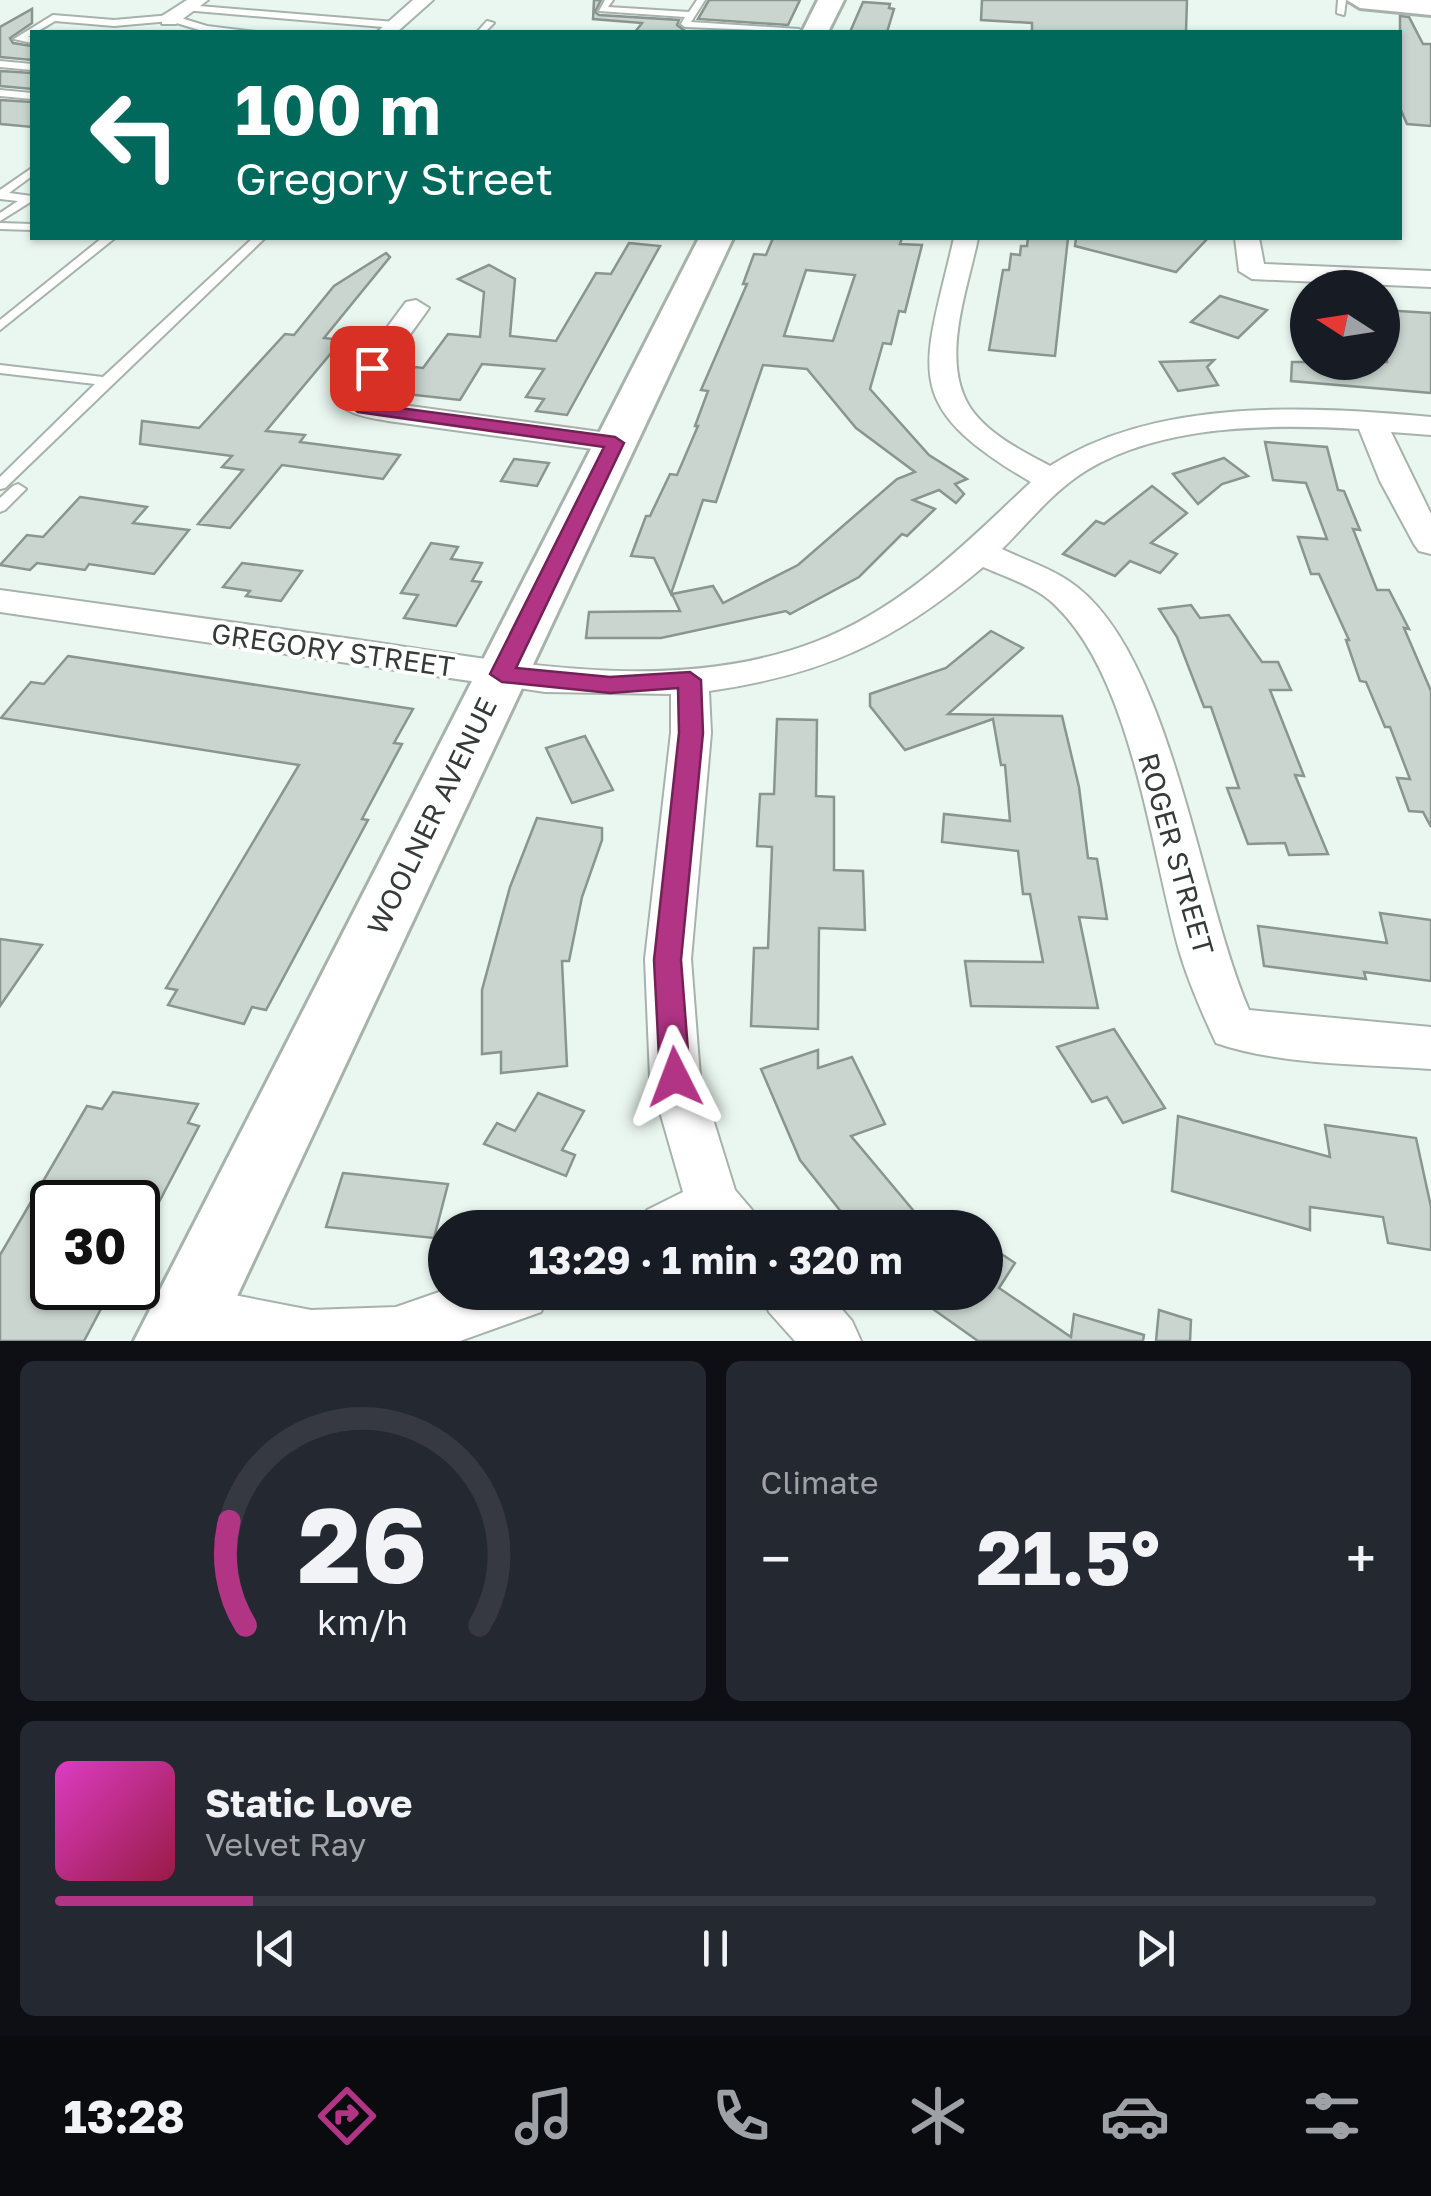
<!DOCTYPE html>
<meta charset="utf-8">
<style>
:root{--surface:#171b24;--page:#242831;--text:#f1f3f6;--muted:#9ea1a6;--line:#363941;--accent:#b13485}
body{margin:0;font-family:"Golos Text",sans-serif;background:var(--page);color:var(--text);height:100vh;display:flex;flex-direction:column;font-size:38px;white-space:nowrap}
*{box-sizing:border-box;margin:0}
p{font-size:32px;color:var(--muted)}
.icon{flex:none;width:55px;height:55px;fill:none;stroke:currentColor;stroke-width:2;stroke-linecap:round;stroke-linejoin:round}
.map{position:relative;height:1341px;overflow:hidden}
.sheet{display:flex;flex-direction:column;gap:20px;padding:20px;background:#0d0f14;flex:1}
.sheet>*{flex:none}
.banner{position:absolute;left:30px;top:30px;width:1372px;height:210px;border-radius:0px;box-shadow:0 2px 8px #0004;background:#00695c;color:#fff;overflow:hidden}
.needle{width:65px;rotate:282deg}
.tools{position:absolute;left:1290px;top:270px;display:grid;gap:20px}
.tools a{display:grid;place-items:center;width:110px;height:110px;border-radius:50%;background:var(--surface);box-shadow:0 2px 8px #0004;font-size:50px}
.speed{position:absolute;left:30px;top:1180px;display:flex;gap:20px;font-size:50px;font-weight:700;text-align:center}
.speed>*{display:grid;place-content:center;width:130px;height:130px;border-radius:50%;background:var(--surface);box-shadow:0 2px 8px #0004;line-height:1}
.speed .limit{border:5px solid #111;border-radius:15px;background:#fff;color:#111}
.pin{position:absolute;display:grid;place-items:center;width:85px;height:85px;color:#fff;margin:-42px;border-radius:20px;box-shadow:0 5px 15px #0006}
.me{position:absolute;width:110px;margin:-55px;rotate:357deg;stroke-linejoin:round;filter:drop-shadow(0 0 8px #0008)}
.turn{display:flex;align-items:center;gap:35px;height:210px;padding:0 40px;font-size:45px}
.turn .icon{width:130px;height:130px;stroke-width:2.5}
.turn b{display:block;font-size:70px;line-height:85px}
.big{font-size:75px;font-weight:700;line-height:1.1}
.sheet .tile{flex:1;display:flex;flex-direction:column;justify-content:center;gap:15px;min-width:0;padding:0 35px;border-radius:15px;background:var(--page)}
.sheet .dial{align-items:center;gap:0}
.dial svg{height:260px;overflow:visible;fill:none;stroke:var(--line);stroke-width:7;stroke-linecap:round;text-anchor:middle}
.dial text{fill:var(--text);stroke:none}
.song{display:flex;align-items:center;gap:30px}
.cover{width:120px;height:120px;border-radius:15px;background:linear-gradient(135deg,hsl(310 70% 55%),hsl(340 70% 35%))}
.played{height:10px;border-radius:5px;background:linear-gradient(90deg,var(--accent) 15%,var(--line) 15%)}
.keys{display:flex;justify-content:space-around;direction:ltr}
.heat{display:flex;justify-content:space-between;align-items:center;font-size:55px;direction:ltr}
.sheet .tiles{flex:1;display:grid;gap:20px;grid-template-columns:1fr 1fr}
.tile:last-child{grid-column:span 2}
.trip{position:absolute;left:428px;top:1210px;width:575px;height:100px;border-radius:50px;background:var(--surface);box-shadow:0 2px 8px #0004;font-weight:700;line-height:100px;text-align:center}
.dock{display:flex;height:160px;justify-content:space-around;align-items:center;background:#090b0e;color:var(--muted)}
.dock .icon{width:70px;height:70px}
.dock .selected{color:var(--accent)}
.dock b{font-size:45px;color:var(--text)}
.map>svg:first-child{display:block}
.building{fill:#cad5d0;stroke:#8a958f;stroke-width:2.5;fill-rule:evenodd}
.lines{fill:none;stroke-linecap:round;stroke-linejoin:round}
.lane-casing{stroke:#a7b2ad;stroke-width:4}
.street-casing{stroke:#a7b2ad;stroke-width:4}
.secondary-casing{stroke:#a7b2ad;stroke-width:6}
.lane{fill:#fff;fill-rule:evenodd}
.street{fill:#fff;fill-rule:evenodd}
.secondary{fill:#fff;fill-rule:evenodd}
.route{fill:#b13485;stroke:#732256;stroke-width:2.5}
.labels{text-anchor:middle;stroke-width:8;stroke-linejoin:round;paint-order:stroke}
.street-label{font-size:28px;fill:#363a38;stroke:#fff}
</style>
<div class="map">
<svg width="1431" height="1341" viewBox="0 0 1431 1341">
<rect width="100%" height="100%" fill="#eaf6f0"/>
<g class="building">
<path d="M 594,0 L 601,0 L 595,12 L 599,15 L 679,20 L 677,25 L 685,31 L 726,32 L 635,32 L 642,23 L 593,19 Z"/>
<path d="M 709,0 L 800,0 L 788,25 L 698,19 Z"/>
<path d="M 982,0 L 1187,0 L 1186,32 L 1032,32 L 1032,23 L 981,20 Z"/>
<path d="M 863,2 L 890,4 L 889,8 L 894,9 L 887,32 L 850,32 Z"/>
<path d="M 32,9 L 32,23 L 10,38 L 13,43 L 32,46 L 32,60 L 0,57 L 0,27 Z"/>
<path d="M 1400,16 L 1409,17 L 1423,44 L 1431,44 L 1431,126 L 1407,124 L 1400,108 Z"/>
<path d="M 0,71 L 32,73 L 32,89 L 0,86 Z"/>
<path d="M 0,100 L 32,102 L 32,127 L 0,124 Z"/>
<path d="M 773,238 L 902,238 L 900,244 L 922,245 L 905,312 L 899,311 L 891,344 L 883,343 L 870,389 L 929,455 L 967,479 L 955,484 L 964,494 L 956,503 L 939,490 L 913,500 L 935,509 L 907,536 L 902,534 L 859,577 L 790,614 L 786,611 L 661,638 L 586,638 L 589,612 L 680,611 L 672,594 L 713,586 L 723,603 L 798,565 L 897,479 L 915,472 L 856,428 L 807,369 L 763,365 L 716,502 L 703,500 L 671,594 L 654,558 L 631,556 L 646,516 L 650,516 L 670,474 L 677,475 L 698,426 L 695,426 L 708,391 L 701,390 L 747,284 L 743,284 L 754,254 L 766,255 ZM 806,270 L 855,275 L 833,341 L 784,336 Z"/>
<path d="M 1028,238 L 1068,238 L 1055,356 L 989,350 L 1003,270 L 1009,270 L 1011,254 L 1020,255 L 1021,246 L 1027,246 Z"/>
<path d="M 1076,238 L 1208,238 L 1176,272 L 1075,246 Z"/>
<path d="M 629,243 L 660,246 L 567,415 L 536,411 L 544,399 L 526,397 L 544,369 L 482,364 L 460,400 L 397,393 L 415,367 L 423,368 L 448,334 L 480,337 L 484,292 L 458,279 L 489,265 L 515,279 L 510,336 L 556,341 L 596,273 L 611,274 Z"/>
<path d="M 386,253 L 390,257 L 324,338 L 342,340 L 266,431 L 305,435 L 300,442 L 400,455 L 383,479 L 282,465 L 230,528 L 198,524 L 243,470 L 222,467 L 232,456 L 140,444 L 142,421 L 199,428 L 285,334 L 294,335 L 334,286 Z"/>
<path d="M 1220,296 L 1267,310 L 1238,338 L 1191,322 Z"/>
<path d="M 1382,310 L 1431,313 L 1431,393 L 1291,381 L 1292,362 L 1387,362 Z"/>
<path d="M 1214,360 L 1207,367 L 1218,385 L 1178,391 L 1160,362 Z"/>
<path d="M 1265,442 L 1327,447 L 1338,490 L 1344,491 L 1360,530 L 1353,529 L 1377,590 L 1389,590 L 1409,629 L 1404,628 L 1431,691 L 1431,827 L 1423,812 L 1409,811 L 1397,778 L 1410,779 L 1390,727 L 1385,727 L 1366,682 L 1360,681 L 1346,640 L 1349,640 L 1319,574 L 1311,574 L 1298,537 L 1327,539 L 1306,483 L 1273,480 Z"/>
<path d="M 1224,458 L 1248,476 L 1222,484 L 1198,504 L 1173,474 Z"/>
<path d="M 514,459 L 549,463 L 537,486 L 501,481 Z"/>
<path d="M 1152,486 L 1187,513 L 1151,543 L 1177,554 L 1160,573 L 1130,561 L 1115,576 L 1063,554 L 1096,521 L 1104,524 Z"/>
<path d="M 80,497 L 147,507 L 133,523 L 189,530 L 154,574 L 89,564 L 85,570 L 37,563 L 30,570 L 0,565 L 27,535 L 43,537 Z"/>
<path d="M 431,543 L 458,547 L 451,559 L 482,563 L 472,581 L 481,582 L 456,626 L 404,618 L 418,595 L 401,593 Z"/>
<path d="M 242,563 L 302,571 L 281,601 L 246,596 L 250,591 L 223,587 Z"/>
<path d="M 1191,605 L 1200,618 L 1229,615 L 1262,662 L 1278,662 L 1291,690 L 1270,690 L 1304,776 L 1295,775 L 1328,854 L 1289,855 L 1285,843 L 1248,844 L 1227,788 L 1239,788 L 1211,707 L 1204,707 L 1177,637 L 1159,609 Z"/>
<path d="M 991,631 L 1023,648 L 948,714 L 1062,716 L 1079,787 L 1088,858 L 1097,859 L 1107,919 L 1079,917 L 1098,1008 L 971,1006 L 965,961 L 1043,962 L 1030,894 L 1023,894 L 1018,851 L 942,842 L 944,814 L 1010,821 L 1005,765 L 1001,765 L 993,719 L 905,750 L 870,706 L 870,694 L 946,668 Z"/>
<path d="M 68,656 L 413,709 L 394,743 L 402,744 L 362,819 L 368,820 L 266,1010 L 252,1007 L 244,1024 L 168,1005 L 177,990 L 166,988 L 299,765 L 1,718 L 31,682 L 44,684 Z"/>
<path d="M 777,719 L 817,720 L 816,796 L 834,797 L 834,870 L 863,871 L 865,930 L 819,928 L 818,1029 L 751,1026 L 754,948 L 768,948 L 772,847 L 757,846 L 760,794 L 774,794 Z"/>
<path d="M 585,736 L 613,790 L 572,803 L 546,748 Z"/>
<path d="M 537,818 L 602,828 L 602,840 L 582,897 L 569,961 L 562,961 L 567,1066 L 501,1073 L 501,1052 L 482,1054 L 482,990 L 510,887 Z"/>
<path d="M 1380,913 L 1431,920 L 1431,981 L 1364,972 L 1366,979 L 1264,966 L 1258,926 L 1387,943 Z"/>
<path d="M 0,939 L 42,945 L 0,1006 Z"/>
<path d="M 1114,1029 L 1165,1108 L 1123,1123 L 1107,1097 L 1092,1102 L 1057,1047 Z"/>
<path d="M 818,1050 L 818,1068 L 852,1057 L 885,1124 L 851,1136 L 928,1228 L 854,1228 L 800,1160 L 761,1069 Z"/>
<path d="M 113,1092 L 198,1104 L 188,1123 L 199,1126 L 138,1242 L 138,1202 L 52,1202 L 52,1288 L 112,1288 L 84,1341 L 0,1341 L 0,1255 L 87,1106 L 102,1109 Z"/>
<path d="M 538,1093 L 584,1111 L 562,1150 L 575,1155 L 566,1176 L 484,1144 L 497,1123 L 515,1131 Z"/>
<path d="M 1178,1116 L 1330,1157 L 1325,1125 L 1416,1138 L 1431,1207 L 1431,1250 L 1388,1243 L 1383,1217 L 1310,1207 L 1310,1230 L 1172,1191 Z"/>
<path d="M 343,1173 L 448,1184 L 434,1238 L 326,1227 Z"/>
<path d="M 985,1243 L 1015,1263 L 999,1288 L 1071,1337 L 1074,1314 L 1144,1335 L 1143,1341 L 978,1341 L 909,1292 L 985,1292 Z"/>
<path d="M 1159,1310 L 1191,1320 L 1190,1341 L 1156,1341 Z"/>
</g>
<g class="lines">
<defs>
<g id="lane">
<path d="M 605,0 L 613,0 L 608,7 L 689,12 L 697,0 L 705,0 L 691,22 L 799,29 L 803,32 L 685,27 L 681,24 L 685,17 L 599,11 Z"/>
<path d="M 1338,0 L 1346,0 L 1344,15 L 1337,13 Z"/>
<path d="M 187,5 L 395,22 L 399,25 L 395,28 L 184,10 Z"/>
<path d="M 53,15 L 114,20 L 171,15 L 207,26 L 256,32 L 206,32 L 170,21 L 114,26 L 55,21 L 28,37 L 32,37 L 32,43 L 14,39 Z"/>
<path d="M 487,21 L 494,23 L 485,32 L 477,32 Z"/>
<path d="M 0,61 L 32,64 L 32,70 L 0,67 Z"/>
<path d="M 0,90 L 32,93 L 32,99 L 0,96 Z"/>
<path d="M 32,168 L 32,176 L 9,193 L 32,196 L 32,201 L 0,221 L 0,213 L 18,201 L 0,199 L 0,190 Z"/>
<path d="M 0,223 L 32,224 L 32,230 L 0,229 Z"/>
<path d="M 102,238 L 115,238 L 0,330 L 0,320 Z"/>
<path d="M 253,238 L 265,238 L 5,488 L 0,489 L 0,477 L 95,384 L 0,373 L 0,365 L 103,377 Z"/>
<path d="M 18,484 L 26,489 L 5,510 L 0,512 L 0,498 L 13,486 Z"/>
</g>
<g id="street">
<path d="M 187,0 L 208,0 L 176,24 L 162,24 L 162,16 Z"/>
<path d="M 413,0 L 433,0 L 397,32 L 377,32 Z"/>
<path d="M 954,238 L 978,238 C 968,289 937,366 974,413 C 993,437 1024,452 1050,466 C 1157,397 1310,406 1431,417 L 1431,435 L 1391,432 L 1431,514 L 1431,554 L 1419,551 L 1414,544 L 1380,481 L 1359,429 C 1272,424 1164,424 1087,470 C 1054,490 1029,522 1002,549 C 1027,561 1056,570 1077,587 C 1172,661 1200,897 1249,1010 L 1431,1027 L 1431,1069 C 1364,1064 1279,1065 1216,1043 C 1202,1013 1188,981 1179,950 C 1151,850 1132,680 1057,607 C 1038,587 1008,578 983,567 C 894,642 825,674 709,691 L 711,733 L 691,959 L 700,1077 L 735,1190 L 752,1210 L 760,1228 L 639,1228 L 647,1210 L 683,1192 L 650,1077 L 645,959 L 671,733 L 671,694 L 545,692 L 0,612 L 0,590 C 117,606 234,623 352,639 C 501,660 668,698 815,642 C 902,609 965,544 1031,482 C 898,404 923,372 954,238 Z"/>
<path d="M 1235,238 L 1259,238 L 1264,264 L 1431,271 L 1431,287 L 1252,279 L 1239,271 Z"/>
<path d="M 416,300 L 429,308 L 366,396 L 388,403 L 615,434 L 626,436 L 630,443 L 626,450 L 615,452 L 388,421 C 367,417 348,416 334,398 L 339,392 L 406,302 Z"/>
<path d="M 187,1286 L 311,1310 L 396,1307 L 445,1290 L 549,1292 L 541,1312 L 460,1341 L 184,1341 L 167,1334 L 159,1314 L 167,1294 Z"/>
<path d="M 761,1292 L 827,1292 L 852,1321 L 861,1341 L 795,1341 L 769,1312 Z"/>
</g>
<g id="secondary">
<path d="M 818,0 L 844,0 L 828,32 L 802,32 Z"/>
<path d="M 1347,0 L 1431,0 L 1431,15 L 1360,8 Z"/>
<path d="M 699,238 L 733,238 L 216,1341 L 134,1341 Z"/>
</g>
</defs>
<use href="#lane" class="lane-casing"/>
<use href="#street" class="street-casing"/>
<use href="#secondary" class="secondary-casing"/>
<use href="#lane" class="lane"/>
<use href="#street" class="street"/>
<use href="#secondary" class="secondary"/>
</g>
<path class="route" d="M 372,362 L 380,368 L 359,396 L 370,404 L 615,437 L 624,443 L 516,668 L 610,677 L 690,672 L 701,680 L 703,733 L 681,960 L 690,1077 L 685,1086 L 675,1090 L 664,1086 L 660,1077 L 654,960 L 679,733 L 678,688 L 610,693 L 502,682 L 490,674 L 604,447 L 358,412 L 340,398 L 365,364 Z"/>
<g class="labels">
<g class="street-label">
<text transform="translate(333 650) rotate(8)" y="10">GREGORY STREET</text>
<text transform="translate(432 816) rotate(-64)" y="10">WOOLNER AVENUE</text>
<text transform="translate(1176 854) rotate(74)" y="10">ROGER STREET</text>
</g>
</g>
</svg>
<div class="tools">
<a><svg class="needle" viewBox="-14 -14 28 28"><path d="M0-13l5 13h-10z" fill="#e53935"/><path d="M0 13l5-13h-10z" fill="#9ea1a6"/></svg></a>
</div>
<div class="speed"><div class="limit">30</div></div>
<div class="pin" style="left:372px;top:368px;background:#d93025"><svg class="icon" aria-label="arrive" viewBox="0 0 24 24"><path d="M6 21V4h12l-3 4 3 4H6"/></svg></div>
<svg class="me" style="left:675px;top:1077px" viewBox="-20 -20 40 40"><path d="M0-17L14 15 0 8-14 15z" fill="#b13485" stroke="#fff" stroke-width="4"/></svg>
<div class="trip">13:29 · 1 min · 320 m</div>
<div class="banner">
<div class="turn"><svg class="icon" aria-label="left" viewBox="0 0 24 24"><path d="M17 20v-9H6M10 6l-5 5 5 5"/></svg><div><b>100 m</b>Gregory Street</div></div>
</div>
</div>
<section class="sheet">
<div class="tiles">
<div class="tile dial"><svg viewBox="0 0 100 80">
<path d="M14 69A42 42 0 1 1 86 69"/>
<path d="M14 69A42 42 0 0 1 9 37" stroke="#b13485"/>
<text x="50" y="56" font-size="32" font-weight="700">26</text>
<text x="50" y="72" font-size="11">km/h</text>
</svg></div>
<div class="tile"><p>Climate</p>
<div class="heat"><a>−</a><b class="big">21.5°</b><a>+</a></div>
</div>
<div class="tile">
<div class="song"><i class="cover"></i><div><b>Static Love</b><p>Velvet Ray</p></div></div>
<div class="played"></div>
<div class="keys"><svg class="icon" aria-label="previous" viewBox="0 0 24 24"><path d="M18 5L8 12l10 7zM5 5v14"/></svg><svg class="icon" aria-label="pause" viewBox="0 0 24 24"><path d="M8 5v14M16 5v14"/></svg><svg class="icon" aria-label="next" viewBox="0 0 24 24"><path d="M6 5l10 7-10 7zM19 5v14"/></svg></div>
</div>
</div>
</section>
<nav class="dock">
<b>13:28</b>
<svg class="icon selected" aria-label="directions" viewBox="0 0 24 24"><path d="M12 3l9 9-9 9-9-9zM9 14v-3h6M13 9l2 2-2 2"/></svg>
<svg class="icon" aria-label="music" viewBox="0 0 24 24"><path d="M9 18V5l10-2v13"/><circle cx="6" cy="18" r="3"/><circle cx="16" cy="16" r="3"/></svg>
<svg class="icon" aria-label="phone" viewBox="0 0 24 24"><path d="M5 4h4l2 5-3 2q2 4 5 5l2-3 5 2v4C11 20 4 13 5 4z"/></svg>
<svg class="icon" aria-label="climate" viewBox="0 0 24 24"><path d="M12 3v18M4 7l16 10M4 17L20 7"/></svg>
<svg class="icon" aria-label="car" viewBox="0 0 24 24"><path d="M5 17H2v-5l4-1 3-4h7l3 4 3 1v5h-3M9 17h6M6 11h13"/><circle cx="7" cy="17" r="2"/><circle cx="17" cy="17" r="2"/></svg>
<svg class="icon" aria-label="filters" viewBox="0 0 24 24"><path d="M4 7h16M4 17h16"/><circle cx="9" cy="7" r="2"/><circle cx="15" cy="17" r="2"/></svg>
</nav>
